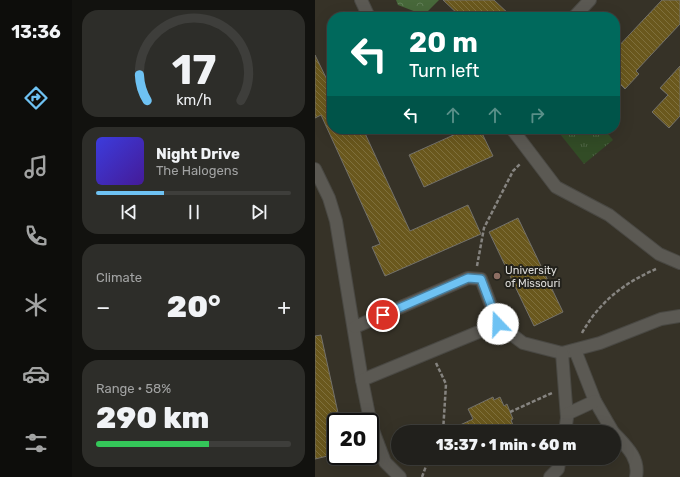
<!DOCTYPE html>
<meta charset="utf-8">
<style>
:root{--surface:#21201c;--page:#2d2d29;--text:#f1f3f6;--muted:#a2a3a3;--line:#3e3e3b;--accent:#6ec2f3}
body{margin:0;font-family:Rubik,sans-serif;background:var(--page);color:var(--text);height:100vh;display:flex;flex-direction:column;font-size:15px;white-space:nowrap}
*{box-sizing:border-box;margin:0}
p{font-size:13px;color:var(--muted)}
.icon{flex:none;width:22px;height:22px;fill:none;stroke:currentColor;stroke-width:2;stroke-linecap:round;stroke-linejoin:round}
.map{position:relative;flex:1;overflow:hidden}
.side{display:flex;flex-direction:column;gap:10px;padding:10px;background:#12120f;width:243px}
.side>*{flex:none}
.top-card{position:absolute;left:12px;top:12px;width:293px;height:122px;border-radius:16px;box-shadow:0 4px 16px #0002,0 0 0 1px var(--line);background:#00695c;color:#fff;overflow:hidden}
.speed{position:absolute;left:12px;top:413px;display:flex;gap:8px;font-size:20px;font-weight:700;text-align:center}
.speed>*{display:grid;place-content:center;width:52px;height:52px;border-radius:50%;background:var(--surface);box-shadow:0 4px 16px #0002,0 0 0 1px var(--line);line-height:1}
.speed .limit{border:2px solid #111;border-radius:6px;background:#fff;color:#111}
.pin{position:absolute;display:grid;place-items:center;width:34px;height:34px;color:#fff;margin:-17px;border:2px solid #fff;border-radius:50%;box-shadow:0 1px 4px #0007}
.me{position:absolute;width:44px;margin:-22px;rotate:339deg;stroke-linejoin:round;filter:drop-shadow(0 0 3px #0008)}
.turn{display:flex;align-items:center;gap:14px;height:84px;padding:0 16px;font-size:18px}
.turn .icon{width:52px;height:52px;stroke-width:2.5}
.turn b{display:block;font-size:28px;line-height:34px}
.lanes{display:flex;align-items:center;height:38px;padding:0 16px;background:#0003;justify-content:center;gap:20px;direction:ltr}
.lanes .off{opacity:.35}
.big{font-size:30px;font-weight:800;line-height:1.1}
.side .tile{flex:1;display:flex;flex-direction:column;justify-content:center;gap:6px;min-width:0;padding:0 14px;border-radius:16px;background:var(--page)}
.side .dial{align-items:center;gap:0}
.dial svg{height:104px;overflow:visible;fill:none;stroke:var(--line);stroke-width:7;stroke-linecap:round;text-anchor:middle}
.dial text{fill:var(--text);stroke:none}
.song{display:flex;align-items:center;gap:12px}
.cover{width:48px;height:48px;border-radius:6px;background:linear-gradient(135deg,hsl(240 70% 55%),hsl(260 70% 35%))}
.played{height:4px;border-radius:2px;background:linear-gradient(90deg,var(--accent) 35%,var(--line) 35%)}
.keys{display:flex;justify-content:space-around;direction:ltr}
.heat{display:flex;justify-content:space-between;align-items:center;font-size:22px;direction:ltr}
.charge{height:6px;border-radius:3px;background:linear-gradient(90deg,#34c759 58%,var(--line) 0)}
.trip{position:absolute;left:76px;top:425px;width:230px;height:40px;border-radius:20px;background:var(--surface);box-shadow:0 4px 16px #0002,0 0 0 1px var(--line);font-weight:800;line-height:40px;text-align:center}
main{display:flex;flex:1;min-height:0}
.menu{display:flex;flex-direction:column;width:72px;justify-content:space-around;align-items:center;background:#0d0d0b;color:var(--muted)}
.menu .icon{width:28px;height:28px}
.menu .on{color:var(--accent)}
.menu b{font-size:18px;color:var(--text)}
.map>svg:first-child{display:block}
.built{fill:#363227;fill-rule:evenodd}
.grass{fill:url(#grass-tufts)}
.forest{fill:url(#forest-crowns)}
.building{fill:url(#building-back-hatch);stroke:#73716b}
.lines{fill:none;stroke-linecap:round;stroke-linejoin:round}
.minor-casing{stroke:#494843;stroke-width:14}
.path{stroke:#868480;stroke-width:2.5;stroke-dasharray:4 2;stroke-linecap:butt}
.minor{stroke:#5b5953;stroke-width:12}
.route-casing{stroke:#487e9e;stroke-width:10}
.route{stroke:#6ec2f3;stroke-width:7}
.education-dot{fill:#8d6e63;stroke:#22211b;stroke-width:1.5}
.labels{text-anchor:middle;stroke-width:4;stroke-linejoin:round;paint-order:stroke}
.poi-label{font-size:11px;fill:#deddda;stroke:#22211b;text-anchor:start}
</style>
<main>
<nav class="menu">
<b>13:36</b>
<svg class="icon on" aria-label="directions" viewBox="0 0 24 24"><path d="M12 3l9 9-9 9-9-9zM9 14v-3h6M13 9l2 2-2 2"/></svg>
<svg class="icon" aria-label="music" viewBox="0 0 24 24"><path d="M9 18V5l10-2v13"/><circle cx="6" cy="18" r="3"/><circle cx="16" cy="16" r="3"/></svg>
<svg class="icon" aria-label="phone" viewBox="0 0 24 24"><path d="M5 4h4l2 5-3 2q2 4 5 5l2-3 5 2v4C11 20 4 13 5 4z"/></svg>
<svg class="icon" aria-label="climate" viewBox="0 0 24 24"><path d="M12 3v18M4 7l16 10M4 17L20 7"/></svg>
<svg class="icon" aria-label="car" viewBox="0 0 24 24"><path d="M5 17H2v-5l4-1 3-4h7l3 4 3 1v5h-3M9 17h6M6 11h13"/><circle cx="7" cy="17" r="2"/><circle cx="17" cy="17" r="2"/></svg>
<svg class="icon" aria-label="filters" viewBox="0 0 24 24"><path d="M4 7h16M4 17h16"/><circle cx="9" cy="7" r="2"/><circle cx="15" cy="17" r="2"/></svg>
</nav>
<section class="side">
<div class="tile dial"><svg viewBox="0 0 100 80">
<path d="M14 69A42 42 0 1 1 86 69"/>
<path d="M14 69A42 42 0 0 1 8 49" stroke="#6ec2f3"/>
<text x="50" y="56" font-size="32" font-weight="700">17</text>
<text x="50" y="72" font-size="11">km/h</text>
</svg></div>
<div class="tile">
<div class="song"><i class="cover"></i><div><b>Night Drive</b><p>The Halogens</p></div></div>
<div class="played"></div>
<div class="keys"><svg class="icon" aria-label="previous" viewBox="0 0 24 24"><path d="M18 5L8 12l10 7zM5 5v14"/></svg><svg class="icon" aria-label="pause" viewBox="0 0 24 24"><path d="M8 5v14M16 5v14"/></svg><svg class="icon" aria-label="next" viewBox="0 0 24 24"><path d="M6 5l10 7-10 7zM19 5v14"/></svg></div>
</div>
<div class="tile"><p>Climate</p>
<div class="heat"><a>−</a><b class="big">20°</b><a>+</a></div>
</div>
<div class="tile"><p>Range · 58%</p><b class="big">290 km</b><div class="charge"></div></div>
</section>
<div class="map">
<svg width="365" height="477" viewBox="0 0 365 477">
<defs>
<pattern id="grass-tufts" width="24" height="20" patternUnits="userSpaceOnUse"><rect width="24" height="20" fill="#324c26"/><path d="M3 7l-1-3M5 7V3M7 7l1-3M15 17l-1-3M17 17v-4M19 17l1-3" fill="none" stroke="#4f6545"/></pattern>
<pattern id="forest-crowns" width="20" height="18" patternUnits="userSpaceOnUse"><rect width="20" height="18" fill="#47683a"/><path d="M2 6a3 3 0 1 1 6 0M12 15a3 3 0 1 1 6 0" fill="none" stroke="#617d56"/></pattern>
<pattern id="building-back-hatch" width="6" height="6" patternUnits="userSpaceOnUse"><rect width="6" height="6" fill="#6a581d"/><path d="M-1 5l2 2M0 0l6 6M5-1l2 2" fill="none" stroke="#7f703d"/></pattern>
</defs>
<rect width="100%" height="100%" fill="#2c2a25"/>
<path class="built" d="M 0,0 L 365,0 L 365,477 L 0,477 ZM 17,17 L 300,17 L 300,129 L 17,129 ZM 21,422 L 55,422 L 55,456 L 21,456 ZM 83,432 L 299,432 L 299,458 L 83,458 Z"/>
<path class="grass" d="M 241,129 L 289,129 L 298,140 L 269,164 Z"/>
<path class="forest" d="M 81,0 L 124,0 L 109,15 L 83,5 Z"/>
<g class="building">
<path d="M 128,0 L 179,0 L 197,17 L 146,17 Z"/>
<path d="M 347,0 L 365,0 L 365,24 L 321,71 L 324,74 L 310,89 L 300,79 L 300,50 Z"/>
<path d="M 0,55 L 17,90 L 17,129 L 48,129 L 95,231 L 153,205 L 166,234 L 70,276 L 57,247 L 65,244 L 6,115 L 0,118 Z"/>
<path d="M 365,66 L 365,116 L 354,128 L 337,112 L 353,95 L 345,88 Z"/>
<path d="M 152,129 L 165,129 L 178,156 L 109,187 L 94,155 Z"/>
<path d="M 203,218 L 248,312 L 219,326 L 174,232 Z"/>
<path d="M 6,335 L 25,422 L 21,422 L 21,454 L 0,459 L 0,336 Z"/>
<path d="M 178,397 L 179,400 L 185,397 L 189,406 L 192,404 L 198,419 L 196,420 L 199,428 L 190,432 L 130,432 L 158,419 L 153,409 Z"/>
</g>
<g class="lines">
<defs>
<g id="minor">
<path d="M 46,0 L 54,17"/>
<path d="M 259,17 L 275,0"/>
<path d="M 197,129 L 241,187 L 294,215 L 344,254 L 365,263"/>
<path d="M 0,169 L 14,198 L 21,221 L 47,380"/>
<path d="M 40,327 L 153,278 L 166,279 L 183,324 L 208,343 L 247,353 L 285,343 L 346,319 L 365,316"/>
<path d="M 260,350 L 280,401 L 298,432"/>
<path d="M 247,353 L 252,418 L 250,432"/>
<path d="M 252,414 L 280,401"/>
<path d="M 299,433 C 311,446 325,458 321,477"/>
<path d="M 85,477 L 70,462 L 56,425 L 47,380 L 183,324"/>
<path d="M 235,477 L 243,469 L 245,458"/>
</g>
</defs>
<use href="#minor" class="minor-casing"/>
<g class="path">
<path d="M 162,266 L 169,228 L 198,171 L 205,164"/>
<path d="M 267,333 C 284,302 309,283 341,269"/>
<path d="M 121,363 L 131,384 L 128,432"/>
<path d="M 195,412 L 237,393"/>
<path d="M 107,477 L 114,458"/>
</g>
<use href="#minor" class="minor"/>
</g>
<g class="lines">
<defs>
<path id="route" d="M 68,315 L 153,278 L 166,279 L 183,324"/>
</defs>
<use href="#route" class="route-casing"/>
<use href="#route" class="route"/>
</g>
<circle class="education-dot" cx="182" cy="276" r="4"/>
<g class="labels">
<g class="poi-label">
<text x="190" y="274">University<tspan x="190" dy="13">of Missouri</tspan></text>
</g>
</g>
</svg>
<div class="speed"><div class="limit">20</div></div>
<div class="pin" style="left:68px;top:315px;background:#d93025"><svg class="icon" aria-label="arrive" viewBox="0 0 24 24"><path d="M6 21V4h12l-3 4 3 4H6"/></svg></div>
<svg class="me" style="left:183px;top:324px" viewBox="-20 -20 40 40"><circle r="19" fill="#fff"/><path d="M0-13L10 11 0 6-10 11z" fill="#6ec2f3"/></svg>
<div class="trip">13:37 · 1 min · 60 m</div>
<div class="top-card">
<div class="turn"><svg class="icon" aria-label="left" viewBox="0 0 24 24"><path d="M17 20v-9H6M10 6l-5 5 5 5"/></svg><div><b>20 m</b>Turn left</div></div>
<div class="lanes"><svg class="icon" aria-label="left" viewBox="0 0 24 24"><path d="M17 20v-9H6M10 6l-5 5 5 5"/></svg><svg class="icon off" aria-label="ahead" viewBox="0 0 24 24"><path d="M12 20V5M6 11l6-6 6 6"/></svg><svg class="icon off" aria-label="ahead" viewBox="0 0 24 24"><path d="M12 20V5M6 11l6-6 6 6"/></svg><svg class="icon off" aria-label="right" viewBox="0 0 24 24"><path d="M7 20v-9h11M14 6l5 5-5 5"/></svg></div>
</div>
</div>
</main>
